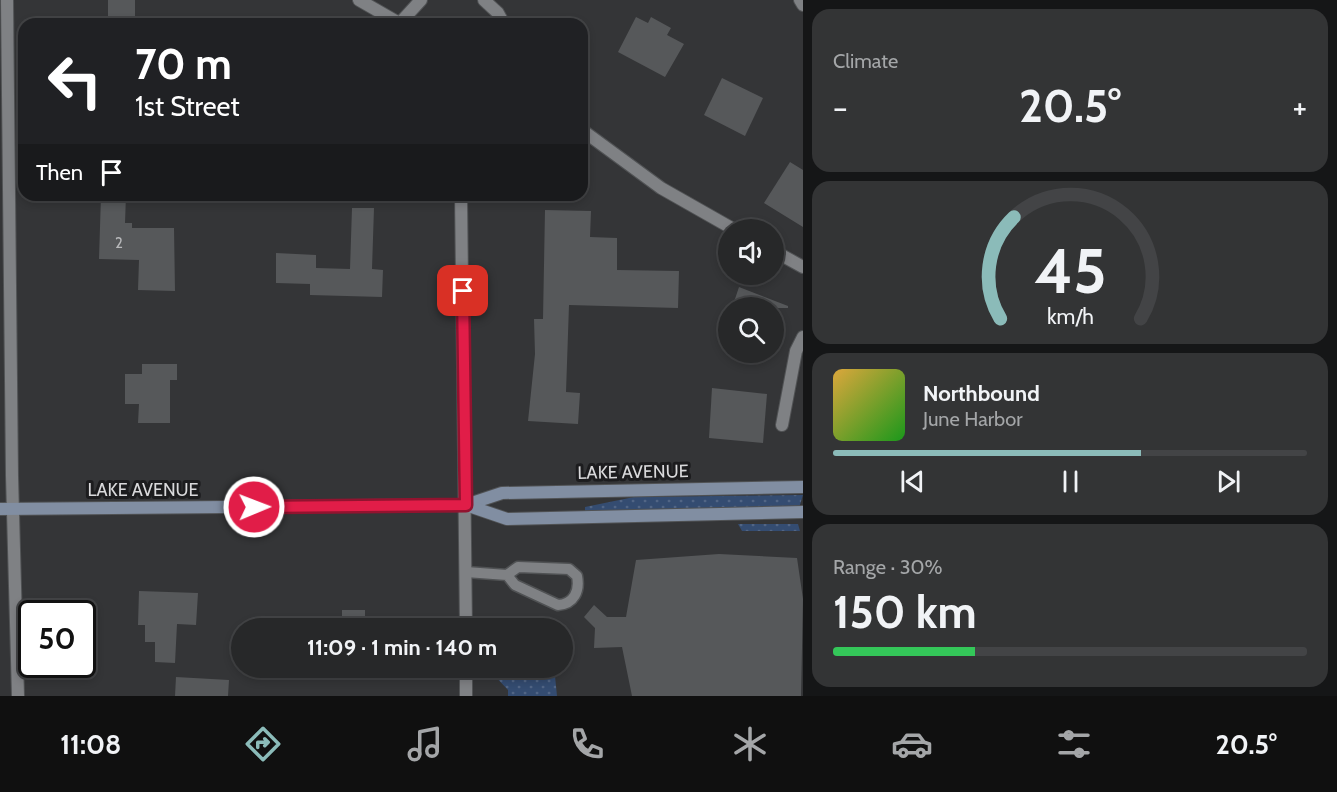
<!DOCTYPE html>
<meta charset="utf-8">
<style>
:root{--surface:#272829;--page:#333435;--text:#f1f3f6;--muted:#a4a6a8;--line:#434446;--accent:#8bbbb9}
body{margin:0;font-family:Cabin,sans-serif;background:var(--page);color:var(--text);height:100vh;display:flex;flex-direction:column;font-size:22px;white-space:nowrap}
*{box-sizing:border-box;margin:0}
p{font-size:20px;color:var(--muted)}
.icon{flex:none;width:33px;height:33px;fill:none;stroke:currentColor;stroke-width:2;stroke-linecap:round;stroke-linejoin:round}
.map{position:relative;flex:1;overflow:hidden}
.sheet{display:flex;flex-direction:column;gap:9px;padding:9px;background:#151617;width:534px}
.sheet>*{flex:none}
.guide{position:absolute;left:18px;top:18px;width:570px;height:183px;border-radius:18px;box-shadow:0 3px 9px #0003,0 0 0 2px var(--line);background:#202124;color:#fff;overflow:hidden}
.fabs{position:absolute;left:718px;top:219px;display:grid;gap:12px}
.fabs a{display:grid;place-items:center;width:66px;height:66px;border-radius:50%;background:var(--surface);box-shadow:0 3px 9px #0003,0 0 0 2px var(--line);font-size:30px}
.speed{position:absolute;left:18px;top:600px;display:flex;gap:12px;font-size:30px;font-weight:700;text-align:center}
.speed>*{display:grid;place-content:center;width:78px;height:78px;border-radius:50%;background:var(--surface);box-shadow:0 3px 9px #0003,0 0 0 2px var(--line);line-height:1}
.speed .limit{border:3px solid #111;border-radius:9px;background:#fff;color:#111}
.pin{position:absolute;display:grid;place-items:center;width:51px;height:51px;color:#fff;margin:-26px;border-radius:12px;box-shadow:0 3px 9px #0006}
.me{position:absolute;width:66px;margin:-33px;rotate:89deg;stroke-linejoin:round;filter:drop-shadow(0 0 4px #0008)}
.turn{display:flex;align-items:center;gap:21px;height:126px;padding:0 18px;font-size:27px}
.turn .icon{width:78px;height:78px;stroke-width:2.5}
.turn b{display:block;font-size:42px;line-height:51px}
.then{display:flex;align-items:center;height:57px;padding:0 18px;background:#0003;gap:12px;font-size:22px}
.big{font-size:45px;font-weight:700;line-height:1.1}
.sheet .widget{flex:1;display:flex;flex-direction:column;justify-content:center;gap:9px;min-width:0;padding:0 21px;border-radius:18px;background:var(--page)}
.sheet .dial{align-items:center;gap:0}
.dial svg{height:156px;overflow:visible;fill:none;stroke:var(--line);stroke-width:7;stroke-linecap:round;text-anchor:middle}
.dial text{fill:var(--text);stroke:none}
.song{display:flex;align-items:center;gap:18px}
.cover{width:72px;height:72px;border-radius:9px;background:linear-gradient(135deg,hsl(40 70% 55%),hsl(120 70% 35%))}
.played{height:6px;border-radius:3px;background:linear-gradient(90deg,var(--accent) 65%,var(--line) 65%)}
.keys{display:flex;justify-content:space-around;direction:ltr}
.heat{display:flex;justify-content:space-between;align-items:center;font-size:33px;direction:ltr}
.charge{height:9px;border-radius:4px;background:linear-gradient(90deg,#34c759 30%,var(--line) 0)}
.trip{position:absolute;left:231px;top:618px;width:342px;height:60px;border-radius:30px;background:var(--surface);box-shadow:0 3px 9px #0003,0 0 0 2px var(--line);font-weight:700;line-height:60px;text-align:center}
.tabs{display:flex;height:96px;justify-content:space-around;align-items:center;background:#101010;color:var(--muted)}
.tabs .icon{width:42px;height:42px}
.tabs .current{color:var(--accent)}
.tabs b{font-size:27px;color:var(--text)}
main{display:flex;flex:1;min-height:0}
.map>svg:first-child{display:block}
.grass{fill:url(#grass-dots)}
.building{fill:#56585a}
.lines{fill:none;stroke-linecap:round;stroke-linejoin:round}
.lane-casing{stroke:#505254;stroke-width:13}
.street-casing{stroke:#505254;stroke-width:14}
.secondary-casing{stroke:#505254;stroke-width:14}
.lane{stroke:#7f8184;stroke-width:10}
.street{stroke:#7f8184;stroke-width:12}
.secondary{stroke:#818ea2;stroke-width:12}
.route-casing{stroke:#92132f;stroke-width:15}
.route{stroke:#e11d48;stroke-width:10}
.labels{text-anchor:middle;stroke-width:6;stroke-linejoin:round;paint-order:stroke}
.number-label{font-size:15px;fill:#b8b9bb}
.street-label{font-size:18px;fill:#d9d9db;stroke:#1c1c1e}
</style>
<main>
<div class="map">
<svg width="803" height="696" viewBox="0 0 803 696">
<defs>
<pattern id="grass-dots" width="8" height="8" patternUnits="userSpaceOnUse" patternTransform="scale(1.5)"><rect width="8" height="8" fill="#344c71"/><path d="M2 2h.1M6 6h.1" fill="none" stroke="#516585" stroke-width="1.8" stroke-linecap="round"/></pattern>
</defs>
<rect width="100%" height="100%" fill="#343537"/>
<g class="grass">
<path d="M 803,495 L 799,508 L 585,513 L 585,507 L 634,497 Z"/>
<path d="M 738,524 L 798,524 L 800,531 L 742,531 Z"/>
<path d="M 490,668 L 528,668 L 555,676 L 557,696 L 508,696 L 508,690 L 491,672 Z"/>
</g>
<g class="building">
<rect x="108" y="0" width="27" height="24"/>
<path d="M 636,17 L 648,23 L 651,17 L 671,28 L 667,35 L 684,44 L 665,77 L 618,52 Z"/>
<path d="M 722,78 L 763,98 L 745,136 L 704,115 Z"/>
<path d="M 790,162 L 803,170 L 803,227 L 764,203 Z"/>
<path d="M 101,195 L 126,195 L 125,223 L 132,223 L 132,228 L 174,228 L 175,291 L 138,290 L 139,260 L 99,259 Z"/>
<path d="M 352,208 L 374,208 L 372,269 L 383,270 L 382,297 L 310,295 L 310,284 L 276,283 L 276,253 L 316,255 L 316,268 L 350,269 Z"/>
<path d="M 545,210 L 591,211 L 590,237 L 617,238 L 617,270 L 679,271 L 678,308 L 569,305 L 566,392 L 580,393 L 578,424 L 528,421 L 535,354 L 534,319 L 543,319 Z"/>
<path d="M 739,287 L 788,306 L 788,308 L 732,308 Z"/>
<path d="M 142,364 L 177,364 L 177,380 L 170,380 L 170,423 L 138,423 L 139,404 L 125,404 L 125,374 L 142,374 Z"/>
<path d="M 712,388 L 767,394 L 763,443 L 709,438 Z"/>
<path d="M 719,554 L 797,558 L 803,599 L 801,696 L 632,696 L 622,647 L 594,648 L 595,628 L 584,617 L 594,605 L 607,617 L 626,617 L 636,560 Z"/>
<path d="M 139,591 L 198,593 L 196,625 L 177,624 L 175,663 L 155,662 L 155,642 L 145,642 L 145,625 L 138,625 Z"/>
<rect x="342" y="610" width="23" height="18"/>
<path d="M 176,677 L 229,680 L 228,696 L 175,696 Z"/>
</g>
<g class="lines">
<defs>
<path id="lane" d="M 466,572 L 507,575 L 515,585 L 558,605 C 574,604 580,591 577,576 L 569,569 L 518,567 L 507,575"/>
<g id="street">
<path d="M 7,0 L 12,476 L 18,696"/>
<path d="M 359,0 L 399,23"/>
<path d="M 484,0 L 498,13 L 504,24"/>
<path d="M 800,0 L 803,5"/>
<path d="M 399,24 L 421,0"/>
<path d="M 582,130 L 661,188 L 735,230"/>
<path d="M 461,195 L 466,628"/>
<path d="M 774,251 L 803,267"/>
<path d="M 782,425 L 796,351 L 803,337"/>
<path d="M 466,668 L 466,696"/>
</g>
<g id="secondary">
<path d="M 466,505 L 502,493 L 803,487"/>
<path d="M 0,509 L 466,505 L 507,519 L 803,512"/>
</g>
</defs>
<use href="#lane" class="lane-casing"/>
<use href="#street" class="street-casing"/>
<use href="#secondary" class="secondary-casing"/>
<use href="#lane" class="lane"/>
<use href="#street" class="street"/>
<use href="#secondary" class="secondary"/>
</g>
<g class="lines">
<defs>
<path id="route" d="M 254,507 L 466,505 L 463,291"/>
</defs>
<use href="#route" class="route-casing"/>
<use href="#route" class="route"/>
</g>
<g class="labels">
<g class="number-label">
<text x="119" y="248">2</text>
</g>
<g class="street-label">
<text transform="translate(633 472) rotate(-1)" y="6">LAKE AVENUE</text>
<text x="143" y="496">LAKE AVENUE</text>
</g>
</g>
</svg>
<div class="fabs">
<a><svg class="icon" aria-label="sound" viewBox="0 0 24 24"><path d="M4 9h4l5-4v14l-5-4H4zM17 9q2 3 0 6"/></svg></a>
<a><svg class="icon" aria-label="search" viewBox="0 0 24 24"><circle cx="10" cy="10" r="6"/><path d="M15 15l6 6"/></svg></a>
</div>
<div class="speed"><div class="limit">50</div></div>
<div class="pin" style="left:463px;top:291px;background:#d93025"><svg class="icon" aria-label="arrive" viewBox="0 0 24 24"><path d="M6 21V4h12l-3 4 3 4H6"/></svg></div>
<svg class="me" style="left:254px;top:507px" viewBox="-20 -20 40 40"><circle r="17" fill="#e11d48" stroke="#fff" stroke-width="3"/><path d="M0-11L8 9 0 5-8 9z" fill="#fff"/></svg>
<div class="trip">11:09 · 1 min · 140 m</div>
<div class="guide">
<div class="turn"><svg class="icon" aria-label="left" viewBox="0 0 24 24"><path d="M17 20v-9H6M10 6l-5 5 5 5"/></svg><div><b>70 m</b>1st Street</div></div>
<div class="then">Then<svg class="icon" aria-label="arrive" viewBox="0 0 24 24"><path d="M6 21V4h12l-3 4 3 4H6"/></svg></div>
</div>
</div>
<section class="sheet">
<div class="widget"><p>Climate</p>
<div class="heat"><a>−</a><b class="big">20.5°</b><a>+</a></div>
</div>
<div class="widget dial"><svg viewBox="0 0 100 80">
<path d="M14 69A42 42 0 1 1 86 69"/>
<path d="M14 69A42 42 0 0 1 21 17" stroke="#8bbbb9"/>
<text x="50" y="56" font-size="32" font-weight="700">45</text>
<text x="50" y="72" font-size="11">km/h</text>
</svg></div>
<div class="widget">
<div class="song"><i class="cover"></i><div><b>Northbound</b><p>June Harbor</p></div></div>
<div class="played"></div>
<div class="keys"><svg class="icon" aria-label="previous" viewBox="0 0 24 24"><path d="M18 5L8 12l10 7zM5 5v14"/></svg><svg class="icon" aria-label="pause" viewBox="0 0 24 24"><path d="M8 5v14M16 5v14"/></svg><svg class="icon" aria-label="next" viewBox="0 0 24 24"><path d="M6 5l10 7-10 7zM19 5v14"/></svg></div>
</div>
<div class="widget"><p>Range · 30%</p><b class="big">150 km</b><div class="charge"></div></div>
</section>
</main>
<nav class="tabs">
<b>11:08</b>
<svg class="icon current" aria-label="directions" viewBox="0 0 24 24"><path d="M12 3l9 9-9 9-9-9zM9 14v-3h6M13 9l2 2-2 2"/></svg>
<svg class="icon" aria-label="music" viewBox="0 0 24 24"><path d="M9 18V5l10-2v13"/><circle cx="6" cy="18" r="3"/><circle cx="16" cy="16" r="3"/></svg>
<svg class="icon" aria-label="phone" viewBox="0 0 24 24"><path d="M5 4h4l2 5-3 2q2 4 5 5l2-3 5 2v4C11 20 4 13 5 4z"/></svg>
<svg class="icon" aria-label="climate" viewBox="0 0 24 24"><path d="M12 3v18M4 7l16 10M4 17L20 7"/></svg>
<svg class="icon" aria-label="car" viewBox="0 0 24 24"><path d="M5 17H2v-5l4-1 3-4h7l3 4 3 1v5h-3M9 17h6M6 11h13"/><circle cx="7" cy="17" r="2"/><circle cx="17" cy="17" r="2"/></svg>
<svg class="icon" aria-label="filters" viewBox="0 0 24 24"><path d="M4 7h16M4 17h16"/><circle cx="9" cy="7" r="2"/><circle cx="15" cy="17" r="2"/></svg>
<b>20.5°</b>
</nav>
